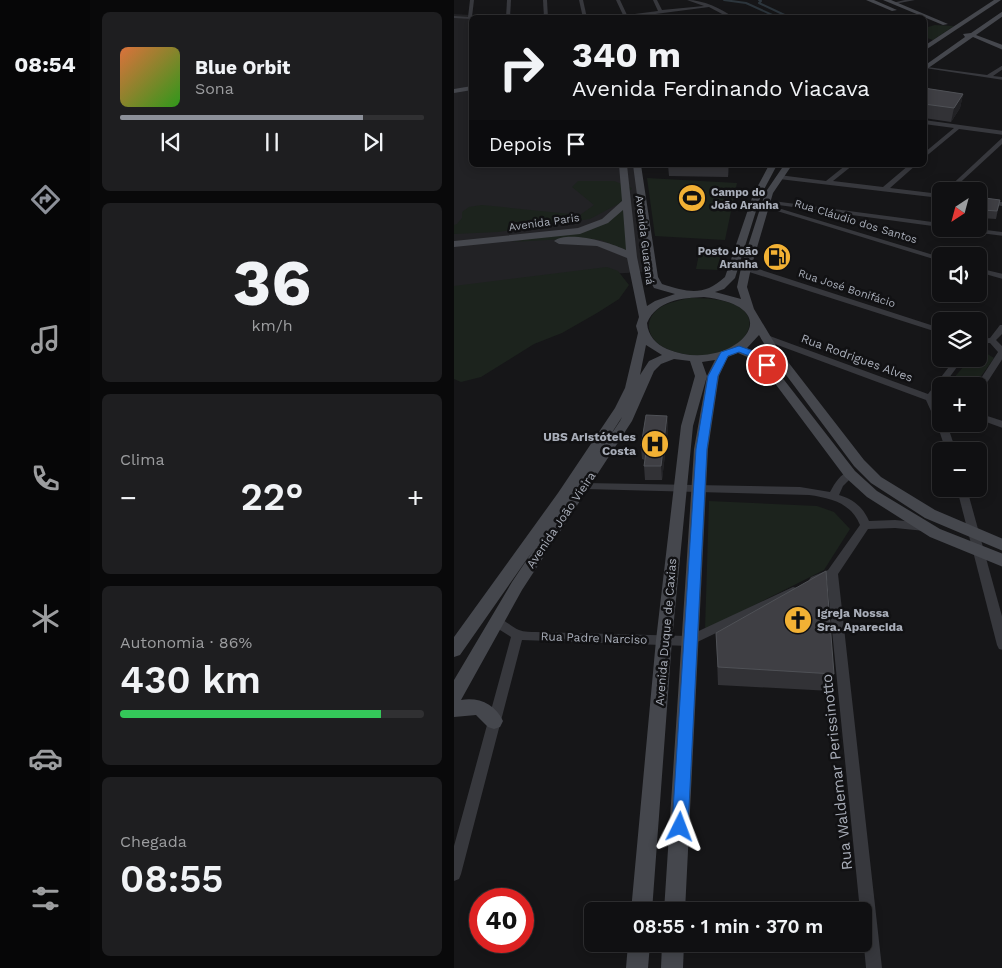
<!DOCTYPE html>
<html lang="pt">
<meta charset="utf-8">
<style>
:root{--surface:#101012;--page:#1e1e20;--text:#f1f3f6;--muted:#9c9d9f;--line:#303032;--accent:#8c9099}
body{margin:0;font-family:"Work Sans",sans-serif;background:var(--page);color:var(--text);height:100vh;display:flex;flex-direction:column;font-size:19px;white-space:nowrap}
*{box-sizing:border-box;margin:0}
p{font-size:16px;color:var(--muted)}
.icon{flex:none;width:28px;height:28px;fill:none;stroke:currentColor;stroke-width:2;stroke-linecap:round;stroke-linejoin:round}
.map{position:relative;flex:1;overflow:hidden}
.details{display:flex;flex-direction:column;gap:12px;padding:12px;background:#09090a;width:364px}
.details>*{flex:none}
.hud{position:absolute;left:15px;top:15px;width:458px;height:152px;border-radius:8px;box-shadow:0 2px 12px #0003,0 0 0 1px var(--line);background:#101012;color:var(--text);overflow:hidden}
.needle{width:32px;rotate:216deg}
.fabs{position:absolute;left:478px;top:182px;display:grid;gap:10px}
.fabs a{display:grid;place-items:center;width:55px;height:55px;border-radius:8px;background:var(--surface);box-shadow:0 2px 12px #0003,0 0 0 1px var(--line);font-size:25px}
.speed{position:absolute;left:15px;top:888px;display:flex;gap:10px;font-size:25px;font-weight:700;text-align:center}
.speed>*{display:grid;place-content:center;width:65px;height:65px;border-radius:50%;background:var(--surface);box-shadow:0 2px 12px #0003,0 0 0 1px var(--line);line-height:1}
.speed .limit{border:8px solid #d22;background:#fff;color:#111}
.pin{position:absolute;display:grid;place-items:center;width:42px;height:42px;color:#fff;margin:-21px;border:2px solid #fff;border-radius:50%;box-shadow:0 1px 5px #0007}
.me{position:absolute;width:55px;margin:-28px;rotate:3deg;stroke-linejoin:round;filter:drop-shadow(0 0 4px #0008)}
.turn{display:flex;align-items:center;gap:18px;height:105px;padding:0 20px;font-size:22px}
.turn .icon{width:65px;height:65px;stroke-width:2.5}
.turn b{display:block;font-size:35px;line-height:42px}
.then{display:flex;align-items:center;height:48px;padding:0 20px;background:#0003;gap:10px;font-size:19px}
.big{font-size:38px;font-weight:600;line-height:1.1}
.details .widget{flex:1;display:flex;flex-direction:column;justify-content:center;gap:8px;min-width:0;padding:0 18px;border-radius:8px;background:var(--page)}
.details .dial{align-items:center;gap:0}
.dial b{font-size:65px;line-height:1}
.song{display:flex;align-items:center;gap:15px}
.cover{width:60px;height:60px;border-radius:8px;background:linear-gradient(135deg,hsl(20 70% 55%),hsl(110 70% 35%))}
.played{height:5px;border-radius:2px;background:linear-gradient(90deg,var(--accent) 80%,var(--line) 80%)}
.keys{display:flex;justify-content:space-around;direction:ltr}
.heat{display:flex;justify-content:space-between;align-items:center;font-size:28px;direction:ltr}
.charge{height:8px;border-radius:4px;background:linear-gradient(90deg,#34c759 86%,var(--line) 0)}
.trip{position:absolute;left:130px;top:902px;width:288px;height:50px;border-radius:8px;background:var(--surface);box-shadow:0 2px 12px #0003,0 0 0 1px var(--line);font-weight:600;line-height:50px;text-align:center}
main{display:flex;flex:1;min-height:0}
.tabs{display:flex;flex-direction:column;width:90px;justify-content:space-around;align-items:center;background:#060607;color:var(--muted)}
.tabs .icon{width:35px;height:35px}
.tabs .selected{color:var(--accent)}
.tabs b{font-size:22px;color:var(--text)}
.map>svg:first-child{display:block}
.built{fill:#222225}
.green{fill:#1c231d}
.lines{fill:none;stroke-linecap:round;stroke-linejoin:round}
.stream{stroke:#2c353c;stroke-width:2}
.street{fill:#37383d;fill-rule:evenodd}
.secondary{fill:#45474d;fill-rule:evenodd}
.wall{fill:#323236}
.shaded-wall{fill:#212124}
.building{fill:#3f3f44;stroke:#4f5156}
.route{fill:#1a73e8;stroke:#114b97}
.labels{text-anchor:middle;stroke-width:5;stroke-linejoin:round;paint-order:stroke}
.far-poi-label{font-size:11px;font-weight:bold;fill:#a8adb8;stroke:#111113;text-anchor:start}
.far-street-label{font-size:11px;fill:#a8adb8;stroke:#111113}
.street-label{font-size:12px;fill:#a8adb8;stroke:#111113}
.poi-label{font-size:12px;font-weight:bold;fill:#a8adb8;stroke:#111113;text-anchor:end}
.near-street-label{font-size:15px;fill:#a8adb8;stroke:#111113}
</style>
<main>
<nav class="tabs">
<b>08:54</b>
<svg class="icon selected" aria-label="directions" viewBox="0 0 24 24"><path d="M12 3l9 9-9 9-9-9zM9 14v-3h6M13 9l2 2-2 2"/></svg>
<svg class="icon" aria-label="music" viewBox="0 0 24 24"><path d="M9 18V5l10-2v13"/><circle cx="6" cy="18" r="3"/><circle cx="16" cy="16" r="3"/></svg>
<svg class="icon" aria-label="phone" viewBox="0 0 24 24"><path d="M5 4h4l2 5-3 2q2 4 5 5l2-3 5 2v4C11 20 4 13 5 4z"/></svg>
<svg class="icon" aria-label="climate" viewBox="0 0 24 24"><path d="M12 3v18M4 7l16 10M4 17L20 7"/></svg>
<svg class="icon" aria-label="car" viewBox="0 0 24 24"><path d="M5 17H2v-5l4-1 3-4h7l3 4 3 1v5h-3M9 17h6M6 11h13"/><circle cx="7" cy="17" r="2"/><circle cx="17" cy="17" r="2"/></svg>
<svg class="icon" aria-label="filters" viewBox="0 0 24 24"><path d="M4 7h16M4 17h16"/><circle cx="9" cy="7" r="2"/><circle cx="15" cy="17" r="2"/></svg>
</nav>
<section class="details">
<div class="widget">
<div class="song"><i class="cover"></i><div><b>Blue Orbit</b><p>Sona</p></div></div>
<div class="played"></div>
<div class="keys"><svg class="icon" aria-label="previous" viewBox="0 0 24 24"><path d="M18 5L8 12l10 7zM5 5v14"/></svg><svg class="icon" aria-label="pause" viewBox="0 0 24 24"><path d="M8 5v14M16 5v14"/></svg><svg class="icon" aria-label="next" viewBox="0 0 24 24"><path d="M6 5l10 7-10 7zM19 5v14"/></svg></div>
</div>
<div class="widget dial"><b>36</b><p>km/h</p></div>
<div class="widget"><p>Clima</p>
<div class="heat"><a>−</a><b class="big">22°</b><a>+</a></div>
</div>
<div class="widget"><p>Autonomia · 86%</p><b class="big">430 km</b><div class="charge"></div></div>
<div class="widget"><p>Chegada</p><b class="big">08:55</b></div>
</section>
<div class="map">
<svg width="549" height="968" viewBox="0 0 549 968">
<rect width="100%" height="100%" fill="#161618"/>
<path class="built" d="M 0,14 L 49,17 L 18,18 L 18,165 L 182,165 L 192,272 L 69,278 L 0,289 Z"/>
<g class="green">
<path d="M 481,25 L 500,26 L 479,40 L 470,37 L 470,28 Z"/>
<path d="M 193,178 L 283,183 L 271,240 L 201,236 Z"/>
<path d="M 124,181 L 160,181 L 178,188 L 166,203 L 136,219 L 44,232 L 0,234 L 0,225 L 3,224 L 8,218 L 8,212 L 15,207 L 28,205 L 126,215 L 140,205 L 118,187 Z"/>
<path d="M 171,208 L 174,251 L 147,240 L 128,238 L 58,242 L 94,236 L 153,222 Z"/>
<path d="M 246,249 L 268,249 L 264,270 L 242,269 Z"/>
<path d="M 153,267 L 164,271 L 175,285 L 165,299 L 143,313 L 108,333 L 80,344 L 27,377 L 7,382 L 0,379 L 0,286 Z"/>
<path d="M 236,298 C 346,296 283,381 211,348 C 193,339 188,319 207,307 C 216,302 226,300 236,298 Z"/>
<path d="M 530,352 L 540,358 L 520,386 L 493,386 L 516,359 L 524,359 L 524,353 Z"/>
<path d="M 255,501 L 363,506 L 380,512 L 396,529 L 370,570 L 251,630 Z"/>
</g>
<g class="lines">
<g class="stream">
<path d="M 270,0 L 292,3 L 325,18"/>
<path d="M 305,0 L 307,1 L 305,3 L 337,18"/>
</g>
<g class="street">
<path d="M 16,0 L 20,0 L 18,17 L 20,18 L 18,18 L 18,19 L 0,18 L 0,16 L 14,17 Z"/>
<path d="M 53,0 L 57,0 L 56,18 L 52,18 Z"/>
<path d="M 89,0 L 93,0 L 94,18 L 90,18 Z"/>
<path d="M 125,0 L 129,0 L 133,18 L 129,18 Z"/>
<path d="M 162,0 L 166,0 L 173,15 L 204,11 L 199,0 L 203,0 L 208,10 L 250,6 L 233,0 C 249,0 267,8 280,18 L 257,18 L 270,15 L 255,7 L 171,18 L 154,18 L 169,15 Z"/>
<path d="M 451,0 L 461,0 L 440,4 L 438,3 Z"/>
<path d="M 549,65 L 549,69 L 539,76 L 549,77 L 549,80 L 471,68 L 473,67 L 533,75 Z"/>
<path d="M 470,120 L 549,131 L 549,135 L 505,129 L 470,158 L 470,153 L 500,128 L 470,124 Z"/>
<path d="M 549,137 L 549,143 L 497,191 L 491,191 Z"/>
<path d="M 392,165 L 399,165 L 379,181 L 429,187 L 455,165 L 462,165 L 436,188 L 486,194 L 486,198 L 325,179 L 322,177 L 325,175 L 372,181 Z"/>
<path d="M 524,199 L 549,202 L 549,206 L 524,203 Z"/>
<path d="M 319,201 L 486,223 L 486,227 L 317,204 L 317,202 Z"/>
<path d="M 310,205 L 314,205 L 486,257 L 486,261 L 310,207 Z"/>
<path d="M 508,229 L 524,229 L 549,232 L 549,236 L 511,231 Z"/>
<path d="M 289,266 L 295,266 L 486,328 L 486,333 L 289,270 Z"/>
<path d="M 524,268 L 549,274 L 549,279 L 524,272 Z"/>
<path d="M 546,325 L 549,325 L 549,333 L 542,340 L 549,347 L 549,358 L 527,392 L 524,393 L 524,386 L 522,386 L 544,352 L 536,343 L 524,343 L 524,339 L 536,338 Z"/>
<path d="M 307,335 L 313,335 L 474,394 L 501,359 L 509,359 L 489,386 L 486,386 L 486,390 L 481,397 L 486,399 L 486,405 L 483,404 L 486,411 L 486,424 L 493,424 L 502,451 L 492,451 L 483,424 L 484,423 L 481,420 L 472,400 L 307,339 Z"/>
<path d="M 524,413 L 549,421 L 549,428 L 524,419 Z"/>
<path d="M 396,471 L 401,474 L 389,486 L 385,495 C 399,499 409,507 415,521 L 441,520 L 471,523 L 475,524 L 476,527 L 475,530 L 471,531 L 441,528 L 414,529 L 384,574 L 428,968 L 412,968 L 409,936 L 409,911 L 406,911 L 373,580 L 361,584 L 357,583 L 355,580 L 357,577 L 374,570 L 406,525 C 397,503 377,498 355,495 L 131,489 L 126,486 L 131,483 L 346,487 L 376,492 C 381,483 386,474 396,471 Z"/>
<path d="M 503,489 L 513,489 L 549,620 L 549,650 L 545,649 L 543,645 Z"/>
<path d="M 339,587 L 343,588 L 345,591 L 343,594 L 235,646 L 68,640 L 7,874 L 5,879 L 0,881 L 0,846 L 57,637 L 38,625 L 36,622 L 38,619 C 48,615 56,627 65,630 C 70,632 77,632 82,632 L 234,636 Z"/>
</g>
<g class="secondary">
<path d="M 412,0 L 420,0 L 443,10 L 438,11 Z"/>
<path d="M 429,0 L 437,0 L 494,24 L 489,25 Z"/>
<path d="M 540,0 L 547,0 L 470,51 L 470,46 Z"/>
<path d="M 549,11 L 549,16 L 522,35 L 549,45 L 549,50 L 519,37 L 470,71 L 470,66 L 511,37 L 509,34 L 517,33 Z"/>
<path d="M 18,86 L 18,90 L 0,93 L 0,89 Z"/>
<path d="M 165,165 L 173,165 L 183,257 L 193,306 L 201,301 L 221,294 L 200,288 L 194,277 L 179,165 L 187,165 L 204,277 L 208,284 C 234,292 249,297 271,277 L 299,195 L 315,165 L 323,165 L 307,195 L 281,278 L 270,289 L 261,292 L 287,299 L 283,287 L 287,268 L 311,193 L 330,165 L 338,165 L 319,193 L 297,268 L 293,287 L 300,309 L 324,349 L 410,460 L 427,477 L 481,510 L 549,539 L 549,551 L 471,518 L 417,483 L 400,466 L 315,352 L 305,335 L 293,348 L 313,358 L 401,471 L 423,491 L 486,529 L 549,554 L 549,567 L 476,537 L 413,497 L 391,477 L 305,362 L 284,353 L 274,357 L 265,376 L 254,449 L 231,911 L 210,911 L 240,449 L 253,376 L 261,360 L 248,362 L 253,376 L 239,426 L 218,640 L 198,911 L 177,911 L 202,640 L 227,426 L 241,376 L 236,361 L 220,359 L 207,364 L 200,371 L 178,421 L 68,590 L 7,700 C 25,697 41,704 49,721 L 46,727 L 40,729 L 34,727 L 22,715 L 0,717 L 0,680 L 58,582 L 80,549 L 6,655 L 0,657 L 0,637 L 104,493 L 161,408 L 171,388 L 184,333 L 182,326 L 185,317 L 173,258 L 143,246 L 105,244 L 100,241 C 114,230 158,243 172,250 L 169,210 L 154,223 L 126,234 L 0,247 L 0,241 L 124,228 L 148,219 L 168,201 ZM 250,297 C 344,308 275,376 213,349 C 202,344 194,336 193,323 C 203,300 228,298 250,297 ZM 192,345 L 208,355 L 195,361 L 186,375 ZM 168,417 L 166,421 L 144,454 Z"/>
<path d="M 174,944 L 196,944 L 194,968 L 172,968 Z"/>
<path d="M 208,944 L 230,944 L 229,968 L 207,968 Z"/>
</g>
</g>
<g class="wall">
<path d="M 470,88 L 509,94 L 506,108 L 497,122 L 470,118 Z"/>
<path d="M 214,165 L 275,165 L 274,177 L 215,176 Z"/>
<path d="M 531,198 L 546,200 L 542,219 L 527,218 Z"/>
<path d="M 213,416 L 214,429 L 208,480 L 191,480 L 190,466 L 191,460 L 188,459 L 187,446 Z"/>
<path d="M 262,633 L 380,674 L 377,691 L 264,685 Z"/>
</g>
<g class="shaded-wall">
<path d="M 509,94 L 506,108 L 497,122 L 500,108 Z"/>
<path d="M 274,165 L 275,165 L 274,177 Z"/>
<path d="M 213,416 L 214,429 L 208,480 L 207,466 Z"/>
</g>
<g class="building">
<path d="M 470,88 L 509,94 L 500,108 L 470,104 Z"/>
<path d="M 531,198 L 546,200 L 543,211 L 529,210 Z"/>
<path d="M 192,415 L 213,416 L 207,466 L 190,466 L 193,446 L 187,446 Z"/>
<path d="M 372,571 L 380,674 L 264,667 L 262,633 Z"/>
</g>
<path class="route" d="M 285,346 L 305,353 L 317,365 L 309,367 L 298,357 L 285,352 L 274,356 L 264,376 L 253,449 L 234,827 L 232,833 L 226,835 L 221,833 L 218,827 L 242,449 L 254,376 L 267,352 Z"/>
<defs>
<symbol id="stadium-disc" viewBox="-11 -11 22 22"><circle r="9.5" fill="#f2b134" stroke="#111113"/><path d="M0-5a6.5 5 0 1 0 0 10a6.5 5 0 1 0 0-10ZM-3.5-1.8h7v3.6h-7Z" fill="#111"/></symbol>
<symbol id="fuel-disc" viewBox="-11 -11 22 22"><circle r="9.5" fill="#f2b134" stroke="#111113"/><path d="M-5.5-6h7V0h2V4h1.3V-2.5L3-4.5l.8-.8L6-3V5H2.5V1h-1V6h-7ZM-4.2-4.7v3.2H.2V-4.7Z" fill="#111"/></symbol>
<symbol id="hospital-disc" viewBox="-11 -11 22 22"><circle r="9.5" fill="#f2b134" stroke="#111113"/><path d="M-5-5h3v3.5h4V-5h3V5h-3V1.5h-4V5h-3Z" fill="#111"/></symbol>
<symbol id="church-disc" viewBox="-11 -11 22 22"><circle r="9.5" fill="#f2b134" stroke="#111113"/><path d="M-1.2-6h2.4v3.5h3.3v2.4h-3.3V6h-2.4V-.1h-3.3v-2.4h3.3Z" fill="#111"/></symbol>
</defs>
<g fill-rule="evenodd">
<use href="#stadium-disc" x="222" y="182" width="32" height="32"/>
<use href="#fuel-disc" x="307" y="241" width="32" height="32"/>
<use href="#hospital-disc" x="185" y="428" width="32" height="32"/>
<use href="#church-disc" x="328" y="604" width="32" height="32"/>
</g>
<g class="labels">
<g class="far-poi-label">
<text x="257" y="196">Campo do<tspan x="257" dy="13">João Aranha</tspan></text>
<text x="304" y="255" text-anchor="end">Posto João<tspan x="304" dy="13">Aranha</tspan></text>
</g>
<g class="far-street-label">
<text transform="translate(402 221) rotate(17)" y="4">Rua Cláudio dos Santos</text>
<text transform="translate(90 222) rotate(-8)" y="4">Avenida Paris</text>
<text transform="translate(191 240) rotate(83)" y="4">Avenida Guaraná</text>
<text transform="translate(393 288) rotate(18)" y="4">Rua José Bonifácio</text>
</g>
<g class="street-label">
<text transform="translate(403 358) rotate(20)" y="4">Rua Rodrigues Alves</text>
<text transform="translate(107 520) rotate(-56)" y="4">Avenida João Vieira</text>
<text transform="translate(212 632) rotate(-85)" y="4">Avenida Duque de Caxias</text>
<text transform="translate(140 638) rotate(2)" y="4">Rua Padre Narciso</text>
</g>
<g class="poi-label">
<text x="182" y="441">UBS Aristóteles<tspan x="182" dy="14">Costa</tspan></text>
<text x="363" y="617" text-anchor="start">Igreja Nossa<tspan x="363" dy="14">Sra. Aparecida</tspan></text>
</g>
<g class="near-street-label">
<text transform="translate(383 772) rotate(-96)" y="5">Rua Waldemar Perissinotto</text>
</g>
</g>
</svg>
<div class="fabs">
<a><svg class="needle" viewBox="-14 -14 28 28"><path d="M0-13l5 13h-10z" fill="#e53935"/><path d="M0 13l5-13h-10z" fill="#9c9d9f"/></svg></a>
<a><svg class="icon" aria-label="sound" viewBox="0 0 24 24"><path d="M4 9h4l5-4v14l-5-4H4zM17 9q2 3 0 6"/></svg></a>
<a><svg class="icon" aria-label="layers" viewBox="0 0 24 24"><path d="M12 4l9 5-9 5-9-5zM3 14l9 5 9-5"/></svg></a>
<a>+</a>
<a>−</a>
</div>
<div class="speed"><div class="limit">40</div></div>
<div class="pin" style="left:313px;top:365px;background:#d93025"><svg class="icon" aria-label="arrive" viewBox="0 0 24 24"><path d="M6 21V4h12l-3 4 3 4H6"/></svg></div>
<svg class="me" style="left:226px;top:827px" viewBox="-20 -20 40 40"><path d="M0-17L14 15 0 8-14 15z" fill="#1a73e8" stroke="#fff" stroke-width="4"/></svg>
<div class="trip">08:55 · 1 min · 370 m</div>
<div class="hud">
<div class="turn"><svg class="icon" aria-label="right" viewBox="0 0 24 24"><path d="M7 20v-9h11M14 6l5 5-5 5"/></svg><div><b>340 m</b>Avenida Ferdinando Viacava</div></div>
<div class="then">Depois<svg class="icon" aria-label="arrive" viewBox="0 0 24 24"><path d="M6 21V4h12l-3 4 3 4H6"/></svg></div>
</div>
</div>
</main>
